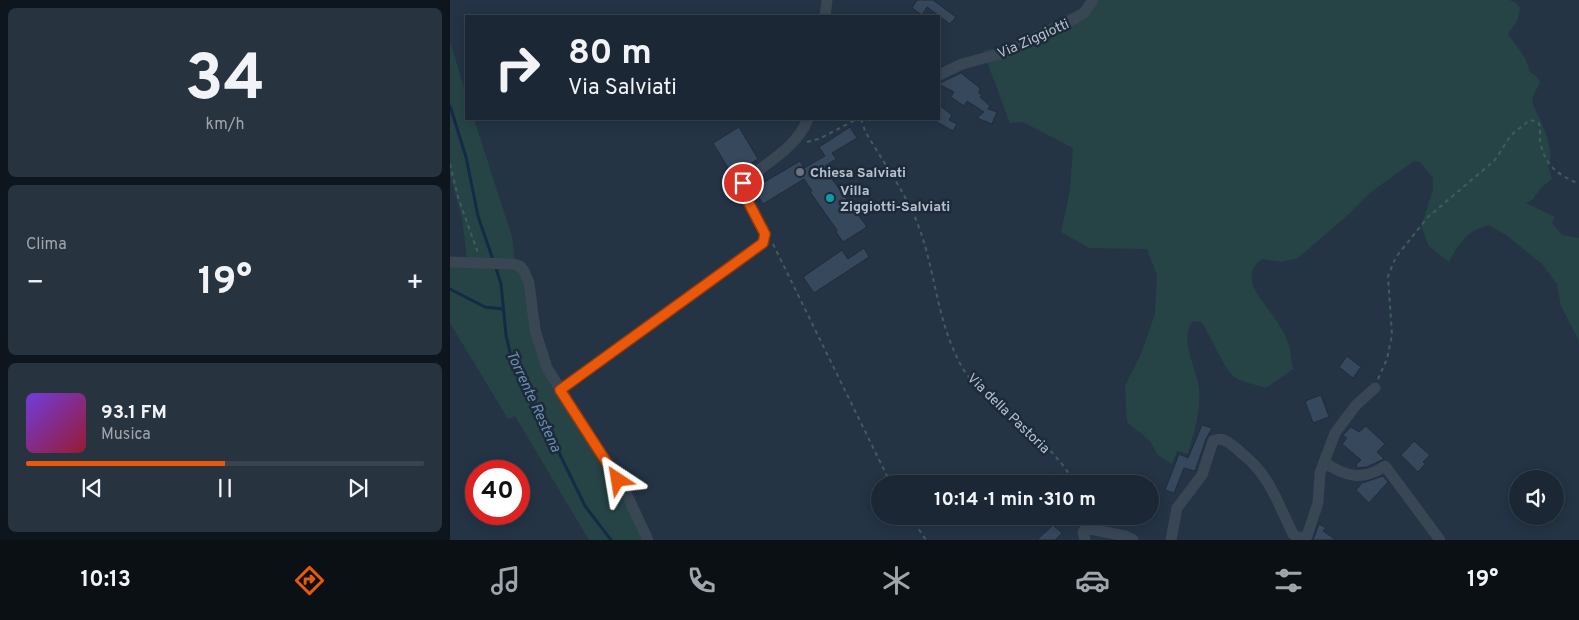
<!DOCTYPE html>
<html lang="it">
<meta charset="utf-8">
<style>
:root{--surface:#1b2734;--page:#283340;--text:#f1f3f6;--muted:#a0a5ac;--line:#39444f;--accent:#ea580c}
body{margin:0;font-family:Overpass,sans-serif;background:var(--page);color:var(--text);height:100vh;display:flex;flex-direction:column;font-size:19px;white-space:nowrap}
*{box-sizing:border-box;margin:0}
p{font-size:16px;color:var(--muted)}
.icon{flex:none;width:28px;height:28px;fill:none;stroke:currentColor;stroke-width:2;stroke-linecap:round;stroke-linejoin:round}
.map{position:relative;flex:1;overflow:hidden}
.sheet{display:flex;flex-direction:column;gap:8px;padding:8px;background:#0f151d;width:450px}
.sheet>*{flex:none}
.hud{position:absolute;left:15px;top:15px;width:475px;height:105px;border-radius:0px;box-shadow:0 2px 12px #0003,0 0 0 1px var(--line);background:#1b2734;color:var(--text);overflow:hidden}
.fabs{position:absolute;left:1059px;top:470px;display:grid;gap:10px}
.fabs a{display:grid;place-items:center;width:55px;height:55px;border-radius:50%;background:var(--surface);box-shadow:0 2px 12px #0003,0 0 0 1px var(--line);font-size:25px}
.speed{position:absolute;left:15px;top:460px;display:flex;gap:10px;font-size:25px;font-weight:700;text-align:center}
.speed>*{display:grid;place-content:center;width:65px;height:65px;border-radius:50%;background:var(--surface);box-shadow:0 2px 12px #0003,0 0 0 1px var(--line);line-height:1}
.speed .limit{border:8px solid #d22;background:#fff;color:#111}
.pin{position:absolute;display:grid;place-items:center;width:42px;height:42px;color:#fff;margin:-21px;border:2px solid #fff;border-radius:50%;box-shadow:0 1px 5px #0007}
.me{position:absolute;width:55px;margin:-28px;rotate:327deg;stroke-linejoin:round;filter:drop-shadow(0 0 4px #0008)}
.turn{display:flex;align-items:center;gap:18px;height:105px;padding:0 20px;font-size:22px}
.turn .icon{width:65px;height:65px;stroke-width:2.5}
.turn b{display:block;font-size:35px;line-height:42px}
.big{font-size:38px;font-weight:700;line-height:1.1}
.sheet .widget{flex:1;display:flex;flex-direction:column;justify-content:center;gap:8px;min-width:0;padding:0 18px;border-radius:8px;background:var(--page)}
.sheet .dial{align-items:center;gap:0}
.dial b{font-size:65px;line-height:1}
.song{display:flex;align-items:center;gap:15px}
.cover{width:60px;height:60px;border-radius:8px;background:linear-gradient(135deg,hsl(260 70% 55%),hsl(350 70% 35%))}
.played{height:5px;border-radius:2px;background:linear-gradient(90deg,var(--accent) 50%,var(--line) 50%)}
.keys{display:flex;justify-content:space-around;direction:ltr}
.heat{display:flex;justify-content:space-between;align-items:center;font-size:28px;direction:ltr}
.trip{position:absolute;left:421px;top:475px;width:288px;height:50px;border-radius:25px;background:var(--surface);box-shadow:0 2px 12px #0003,0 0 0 1px var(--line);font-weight:700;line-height:50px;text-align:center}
.dock{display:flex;height:80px;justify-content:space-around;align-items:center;background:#0b1015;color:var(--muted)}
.dock .icon{width:35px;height:35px}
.dock .active{color:var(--accent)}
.dock b{font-size:22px;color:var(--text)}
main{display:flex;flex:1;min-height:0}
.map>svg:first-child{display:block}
.green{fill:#264446}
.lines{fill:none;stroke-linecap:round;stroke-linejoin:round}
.stream{stroke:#152b45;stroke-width:3}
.building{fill:#36485b;stroke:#1f2c3c}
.path{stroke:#405d5d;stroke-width:2;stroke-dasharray:4 4;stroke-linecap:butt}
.minor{stroke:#394654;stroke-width:11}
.route-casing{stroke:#983908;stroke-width:12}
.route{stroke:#ea580c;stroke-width:9}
.worship-dot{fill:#6b7280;stroke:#1d2a3a;stroke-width:2}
.culture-dot{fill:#0f9aa8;stroke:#1d2a3a;stroke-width:2}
.labels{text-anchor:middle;stroke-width:5;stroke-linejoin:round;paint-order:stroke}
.street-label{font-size:14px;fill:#b6c0ce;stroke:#1d2a3a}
.poi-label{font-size:14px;font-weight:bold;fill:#b6c0ce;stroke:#1d2a3a;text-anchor:start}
.water-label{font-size:15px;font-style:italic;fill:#6c8db0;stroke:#1d2a3a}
</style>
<main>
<section class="sheet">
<div class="widget dial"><b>34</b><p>km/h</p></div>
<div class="widget"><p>Clima</p>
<div class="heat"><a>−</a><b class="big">19°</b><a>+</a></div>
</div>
<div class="widget">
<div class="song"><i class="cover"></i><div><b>93.1 FM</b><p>Musica</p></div></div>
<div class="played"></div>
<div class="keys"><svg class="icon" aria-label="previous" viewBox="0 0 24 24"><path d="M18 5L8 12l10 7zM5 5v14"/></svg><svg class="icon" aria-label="pause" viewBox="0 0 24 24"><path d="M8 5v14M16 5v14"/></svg><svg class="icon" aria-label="next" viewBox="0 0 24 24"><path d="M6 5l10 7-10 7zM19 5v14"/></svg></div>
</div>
</section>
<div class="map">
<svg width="1129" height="540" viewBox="0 0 1129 540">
<rect width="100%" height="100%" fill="#243445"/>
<g class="green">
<path d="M 640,0 L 1059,0 L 1065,2 L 1070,8 C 1069,20 1064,25 1058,34 L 1075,58 L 1080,72 L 1086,76 L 1090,82 C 1088,89 1080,97 1083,104 C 1089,120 1107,149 1098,166 L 1102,179 L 1091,188 L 1082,200 L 1076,203 L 1105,217 L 1102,223 L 1112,235 L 1129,238 L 1129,341 L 1111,306 L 1107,284 L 1092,264 L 1056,235 L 1039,225 C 1018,230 1009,242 999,262 L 979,246 L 971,227 L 983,190 L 983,178 L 970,162 L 964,161 L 921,192 L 898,215 L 848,258 L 832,262 L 812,259 C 789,276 809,296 820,312 C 827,321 836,335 839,346 C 841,353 841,362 843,369 L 816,388 C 808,385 794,383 786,378 C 772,368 762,336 751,322 L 743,321 C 728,339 747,368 749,389 C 751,412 744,432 738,454 L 727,451 L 722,464 L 708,455 L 700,441 L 677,422 L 675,386 L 691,354 L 705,314 L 707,275 L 697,249 L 639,248 L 611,232 L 620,190 L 623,148 L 573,122 L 560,123 L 533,51 L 557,45 L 639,4 Z"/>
<path d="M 0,41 L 16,94 L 16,119 L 24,119 L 62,237 L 65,264 L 76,271 L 93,358 L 202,540 L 139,540 L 65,416 L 58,419 L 0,323 L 0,267 L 18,266 L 12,218 L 0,175 Z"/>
</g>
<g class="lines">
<g class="stream">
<path d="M 0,106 L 16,157 L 28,216 L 43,260"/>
<path d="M 45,265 L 51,284 L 56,335 L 62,361 L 72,386 L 98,430 L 135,506 L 161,540"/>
<path d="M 0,289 L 35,307 L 53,309"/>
</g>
</g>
<g class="building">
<path d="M 467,0 L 483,0 L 506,17 L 500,24 L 477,7 L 472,15 L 462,8 Z"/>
<path d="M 511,73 L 530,88 L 529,93 L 532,95 L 530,97 L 540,106 L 538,109 L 547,112 L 542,124 L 527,118 L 534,112 L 517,101 L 514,106 L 501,97 L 504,92 L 490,85 L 492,82 Z"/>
<path d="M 489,105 L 502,115 L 499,120 L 507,124 L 503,131 L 487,122 Z"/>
<path d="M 289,127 L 308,159 L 279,177 L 275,170 L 278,168 L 263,143 Z"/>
<path d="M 400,127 L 407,138 L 382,153 L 386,159 L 375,166 L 377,172 L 417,227 L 393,242 L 386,232 L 387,230 L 360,192 L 362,191 L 354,179 L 313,204 L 305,191 L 312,186 L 311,184 L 350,161 L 354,168 L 375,156 L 369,147 Z"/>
<path d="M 414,248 L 419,257 L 364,293 L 353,277 L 392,250 L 398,259 Z"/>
<path d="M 897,356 L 911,367 L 903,378 L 889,367 Z"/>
<path d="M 871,395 L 879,417 L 863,423 L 855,401 Z"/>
<path d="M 752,425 L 762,428 L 756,439 L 745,471 L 734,468 L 724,493 L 715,490 L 729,454 L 738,458 Z"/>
<path d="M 916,426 L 935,444 L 927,452 L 934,459 L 917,467 L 908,468 L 906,465 L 911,460 L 892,444 L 897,438 L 893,435 L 901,427 L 909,432 Z"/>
<path d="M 964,441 L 980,455 L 973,462 L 975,464 L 968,472 L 951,455 Z"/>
<path d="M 604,473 L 624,484 L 596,484 Z"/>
<path d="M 933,476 L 938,482 L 919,503 L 906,490 L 912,483 Z"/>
<path d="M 869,524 L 876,528 L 873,531 L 886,540 L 863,540 Z"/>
<path d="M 603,525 L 612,533 L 605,540 L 587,540 Z"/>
</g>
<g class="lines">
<g class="path">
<path d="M 411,119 L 415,131 C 434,164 459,197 471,233 C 486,277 488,325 512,367 C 521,383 538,395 552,407 C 573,425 614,458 624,484"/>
<path d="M 357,142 L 369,139 L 407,119"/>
<path d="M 0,164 L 8,197 L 28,253"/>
<path d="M 323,244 L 441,484"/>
<path d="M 928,379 L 937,359 L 942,335 L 938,276 L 946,257 L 978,217 L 1045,160 L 1061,135 L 1080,120 L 1088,122 C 1092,128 1089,134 1090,141 C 1095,166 1107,174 1129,184"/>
<path d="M 460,516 L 476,540"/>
</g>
<g class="minor">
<path d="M 375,16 L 377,0"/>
<path d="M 489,75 L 512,64 L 557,52 L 617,23 L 634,13 L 643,0"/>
<path d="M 0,262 L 63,264 L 70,266 L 74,271 L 79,283 L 85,330 L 97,368 L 177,495 L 198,540"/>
<path d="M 110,390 L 313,243 L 315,234 L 291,188 L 293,183 C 316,162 345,150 358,119"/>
<path d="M 874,462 C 895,477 913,481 935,466 L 990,540"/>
<path d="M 635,540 L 633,532 L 635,529 L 640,529 L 675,536 L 683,540"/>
<path d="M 721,540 L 727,508 L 752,475 L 763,441 C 773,436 779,443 787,449 C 793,455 802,461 807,468 C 823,486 832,512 843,534 L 849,538 L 857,536 L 868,503 L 870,473 L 885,433 L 906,405 L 925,388"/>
</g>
</g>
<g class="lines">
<defs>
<path id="route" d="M 168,480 L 110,390 L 313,243 L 315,234 L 291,188 L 293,183"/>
</defs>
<use href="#route" class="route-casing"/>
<use href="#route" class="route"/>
</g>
<circle class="worship-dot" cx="350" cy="172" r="5"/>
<circle class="culture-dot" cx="380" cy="198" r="5"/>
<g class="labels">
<g class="street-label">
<text transform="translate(583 38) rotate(-24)" y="5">Via Ziggiotti</text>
<text transform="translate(559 413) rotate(44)" y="5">Via della Pastoria</text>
</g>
<g class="poi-label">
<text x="360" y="177">Chiesa Salviati</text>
<text x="390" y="195">Villa<tspan x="390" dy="16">Ziggiotti-Salviati</tspan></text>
</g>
<g class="water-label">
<text transform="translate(84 401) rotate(65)" y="5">Torrente Restena</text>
</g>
</g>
</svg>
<div class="fabs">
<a><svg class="icon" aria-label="sound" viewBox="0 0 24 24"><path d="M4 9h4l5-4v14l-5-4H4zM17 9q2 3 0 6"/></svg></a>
</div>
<div class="speed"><div class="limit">40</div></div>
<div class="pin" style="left:293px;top:183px;background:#d93025"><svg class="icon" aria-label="arrive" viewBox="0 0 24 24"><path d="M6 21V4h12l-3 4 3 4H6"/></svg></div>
<svg class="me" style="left:168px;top:480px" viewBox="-20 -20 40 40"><path d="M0-17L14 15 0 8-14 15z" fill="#ea580c" stroke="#fff" stroke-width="4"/></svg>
<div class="trip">10:14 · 1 min · 310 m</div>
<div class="hud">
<div class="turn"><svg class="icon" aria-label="right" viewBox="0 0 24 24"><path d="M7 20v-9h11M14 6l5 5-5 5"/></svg><div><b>80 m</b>Via Salviati</div></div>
</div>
</div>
</main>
<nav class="dock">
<b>10:13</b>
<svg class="icon active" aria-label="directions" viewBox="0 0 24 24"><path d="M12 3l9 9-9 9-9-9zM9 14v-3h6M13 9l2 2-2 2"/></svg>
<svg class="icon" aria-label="music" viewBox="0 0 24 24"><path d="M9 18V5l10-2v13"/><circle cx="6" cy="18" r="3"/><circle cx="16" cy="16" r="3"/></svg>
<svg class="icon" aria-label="phone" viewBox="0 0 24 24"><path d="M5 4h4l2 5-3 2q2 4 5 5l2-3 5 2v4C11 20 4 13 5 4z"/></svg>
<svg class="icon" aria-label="climate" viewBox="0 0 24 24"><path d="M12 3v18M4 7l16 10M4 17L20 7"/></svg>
<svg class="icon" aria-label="car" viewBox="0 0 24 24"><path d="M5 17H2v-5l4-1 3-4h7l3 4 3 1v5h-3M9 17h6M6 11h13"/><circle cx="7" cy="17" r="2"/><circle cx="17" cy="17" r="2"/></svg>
<svg class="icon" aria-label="filters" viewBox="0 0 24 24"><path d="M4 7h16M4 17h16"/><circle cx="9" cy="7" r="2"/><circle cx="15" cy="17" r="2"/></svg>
<b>19°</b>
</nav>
